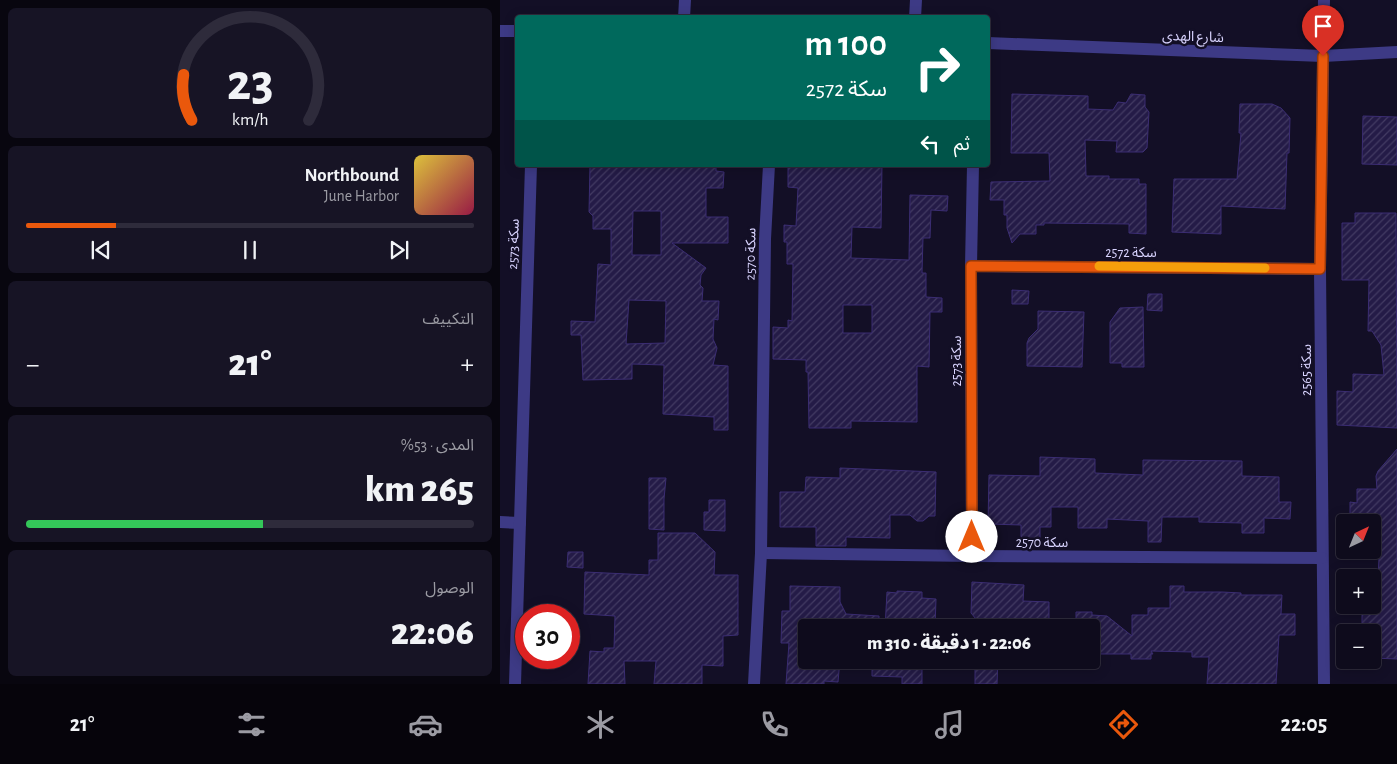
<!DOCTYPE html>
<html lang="ar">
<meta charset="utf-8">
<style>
:root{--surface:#0e0b1c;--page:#171425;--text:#f1f3f6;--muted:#9b9ba3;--line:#2e2b3b;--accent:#ea580c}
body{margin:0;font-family:"Alegreya Sans","Noto Sans Arabic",sans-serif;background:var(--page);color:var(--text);direction:rtl;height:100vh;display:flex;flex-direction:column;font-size:19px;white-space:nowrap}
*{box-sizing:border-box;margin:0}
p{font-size:16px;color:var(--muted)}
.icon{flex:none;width:28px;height:28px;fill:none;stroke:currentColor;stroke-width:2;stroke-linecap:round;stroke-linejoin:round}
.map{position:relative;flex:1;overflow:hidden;direction:ltr}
.sheet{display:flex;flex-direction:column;gap:8px;padding:8px;background:#08060f;width:500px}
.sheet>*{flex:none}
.guide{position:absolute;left:15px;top:15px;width:475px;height:152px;border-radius:5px;box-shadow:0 2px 12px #0003,0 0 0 1px var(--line);direction:rtl;background:#00695c;color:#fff;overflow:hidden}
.needle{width:32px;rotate:43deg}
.fabs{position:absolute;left:836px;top:514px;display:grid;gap:10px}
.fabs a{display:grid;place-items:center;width:45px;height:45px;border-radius:5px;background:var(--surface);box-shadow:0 2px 12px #0003,0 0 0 1px var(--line);font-size:25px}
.speed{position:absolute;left:15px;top:604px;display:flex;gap:10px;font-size:25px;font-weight:700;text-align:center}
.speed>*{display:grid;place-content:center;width:65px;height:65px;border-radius:50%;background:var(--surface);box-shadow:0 2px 12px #0003,0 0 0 1px var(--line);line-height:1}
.speed .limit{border:8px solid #d22;background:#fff;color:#111}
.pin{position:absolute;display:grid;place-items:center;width:42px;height:42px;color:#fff;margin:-51px -21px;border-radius:50% 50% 50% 0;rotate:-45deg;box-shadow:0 0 5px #0007}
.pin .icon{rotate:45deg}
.me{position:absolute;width:55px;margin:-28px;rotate:0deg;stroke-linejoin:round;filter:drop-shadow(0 0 4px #0008)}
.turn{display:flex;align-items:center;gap:18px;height:105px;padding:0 20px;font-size:22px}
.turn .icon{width:65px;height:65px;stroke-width:2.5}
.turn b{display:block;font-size:35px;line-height:42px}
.then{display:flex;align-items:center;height:48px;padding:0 20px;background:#0003;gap:10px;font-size:19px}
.big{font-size:38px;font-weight:800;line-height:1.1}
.sheet .tile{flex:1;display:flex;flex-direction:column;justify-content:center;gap:8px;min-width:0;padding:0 18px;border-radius:8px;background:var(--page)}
.sheet .dial{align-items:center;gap:0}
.dial svg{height:130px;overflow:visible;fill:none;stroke:var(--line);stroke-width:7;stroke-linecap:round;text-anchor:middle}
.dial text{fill:var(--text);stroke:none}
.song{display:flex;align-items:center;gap:15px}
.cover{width:60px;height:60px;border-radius:8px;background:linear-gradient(135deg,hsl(50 70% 55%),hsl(340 70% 35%))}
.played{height:5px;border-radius:2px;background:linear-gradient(90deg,var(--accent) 20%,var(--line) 20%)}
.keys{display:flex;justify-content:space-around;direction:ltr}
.heat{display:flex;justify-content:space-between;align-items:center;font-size:28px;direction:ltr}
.charge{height:8px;border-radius:4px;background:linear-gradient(90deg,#34c759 53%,var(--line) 0)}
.trip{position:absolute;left:298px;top:619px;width:302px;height:50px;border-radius:5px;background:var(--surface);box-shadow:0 2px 12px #0003,0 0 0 1px var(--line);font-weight:800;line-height:50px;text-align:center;direction:rtl}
.tabs{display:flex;height:80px;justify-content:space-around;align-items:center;background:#06040b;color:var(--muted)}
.tabs .icon{width:35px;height:35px}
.tabs .active{color:var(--accent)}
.tabs b{font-size:22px;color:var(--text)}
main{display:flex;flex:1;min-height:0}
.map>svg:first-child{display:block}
.building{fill:url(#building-hatch);stroke:#3b2d73;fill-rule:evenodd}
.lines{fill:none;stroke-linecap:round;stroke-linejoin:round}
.minor{stroke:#3d3a85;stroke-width:12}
.route-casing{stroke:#983908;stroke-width:12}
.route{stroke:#ea580c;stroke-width:9}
.slow{stroke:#f59e0b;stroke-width:9}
.labels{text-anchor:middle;stroke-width:5;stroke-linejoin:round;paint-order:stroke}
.street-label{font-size:14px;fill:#d9d4ff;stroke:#130f26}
</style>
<main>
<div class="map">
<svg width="897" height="684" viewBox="0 0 897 684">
<defs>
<pattern id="building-hatch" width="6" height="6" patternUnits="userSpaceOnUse" patternTransform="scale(1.25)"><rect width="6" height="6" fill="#241b47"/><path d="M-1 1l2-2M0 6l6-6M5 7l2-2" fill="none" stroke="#433b63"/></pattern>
</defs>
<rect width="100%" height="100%" fill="#130f26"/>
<g class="building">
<path d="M 512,94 L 588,96 L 588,109 L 613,110 L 618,102 L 626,103 L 631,94 L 645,95 L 645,107 L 649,112 L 647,148 L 643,152 L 616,152 L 617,141 L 585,140 L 586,176 L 609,176 L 609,179 L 639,179 L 639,184 L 646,184 L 646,234 L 629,233 L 629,224 L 544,223 L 544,225 L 536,225 L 536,234 L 520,234 L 512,243 L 507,228 L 507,215 L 504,215 L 504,200 L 490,200 L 491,182 L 550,181 L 549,153 L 511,153 Z"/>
<path d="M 740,104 L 772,104 L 781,108 L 790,118 L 789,153 L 787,153 L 785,209 L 721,206 L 721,234 L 672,232 L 674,179 L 737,179 L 741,133 L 739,133 Z"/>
<path d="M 863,116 L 897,117 L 897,165 L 862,164 Z"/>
<path d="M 90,165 L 216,165 L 216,171 L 224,172 L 223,188 L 206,188 L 206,217 L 228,217 L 228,243 L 172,243 L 206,268 L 201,275 L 200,285 L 203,288 L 202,301 L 219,301 L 218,320 L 214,319 L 213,339 L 217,348 L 213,365 L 228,366 L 228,430 L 214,430 L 214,417 L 163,414 L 164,365 L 132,364 L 132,379 L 83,380 L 81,335 L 71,335 L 71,321 L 95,322 L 98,264 L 111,265 L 111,229 L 93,229 L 93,216 L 89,212 ZM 133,211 L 161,211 L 161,255 L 132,255 ZM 129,300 L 166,301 L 165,343 L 126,344 Z"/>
<path d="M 288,165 L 382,165 L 381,228 L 352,227 L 351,258 L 409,260 L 410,195 L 448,196 L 447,211 L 431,210 L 430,238 L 423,238 L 422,273 L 426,273 L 426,297 L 442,298 L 442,312 L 430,312 L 429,367 L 417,366 L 417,422 L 351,421 L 351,428 L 309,428 L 308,372 L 306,372 L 306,360 L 273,359 L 273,327 L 288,328 L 288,320 L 292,321 L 293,264 L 287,264 L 287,242 L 284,242 L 284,225 L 296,226 L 298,188 L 288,187 ZM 343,305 L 372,305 L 372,333 L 343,333 Z"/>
<path d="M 855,213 L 896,213 L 897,428 L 837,425 L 837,391 L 853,392 L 853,374 L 884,375 L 881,345 L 872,331 L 868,331 L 869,280 L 842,280 L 842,223 L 855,223 Z"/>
<path d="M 512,290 L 529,291 L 528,304 L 512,304 Z"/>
<path d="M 648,294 L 662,294 L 662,311 L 647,310 Z"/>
<path d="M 643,307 L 644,367 L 622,367 L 622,363 L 610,363 L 610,322 L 620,308 Z"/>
<path d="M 538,311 L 584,312 L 582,367 L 527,366 L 527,343 L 529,338 L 538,329 Z"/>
<path d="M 897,449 L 897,659 L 872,658 L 872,632 L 862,632 L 862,605 L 872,605 L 872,600 L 877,600 L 879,558 L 872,558 L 872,522 L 861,522 L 861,517 L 850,517 L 850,502 L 857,503 L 857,489 L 877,489 L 876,476 L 878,471 Z"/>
<path d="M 540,457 L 595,459 L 595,473 L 643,475 L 643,460 L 742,461 L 742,476 L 779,477 L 779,502 L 791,502 L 790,519 L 764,518 L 764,533 L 742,533 L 742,523 L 699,522 L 699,517 L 662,517 L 661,542 L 648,542 L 648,521 L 607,519 L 607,528 L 578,528 L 578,507 L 551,507 L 551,527 L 540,527 L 540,540 L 521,540 L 521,525 L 488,524 L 489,475 L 540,476 Z"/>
<path d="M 340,468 L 436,472 L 435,516 L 429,516 L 423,521 L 417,521 L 410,515 L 390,515 L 390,538 L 346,537 L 346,546 L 316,546 L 316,527 L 280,527 L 280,492 L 305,492 L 306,477 L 340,478 Z"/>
<path d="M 149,478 L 166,478 L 164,499 L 164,530 L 149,529 Z"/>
<path d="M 209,500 L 225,500 L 225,531 L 204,530 L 204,512 L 209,512 Z"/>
<path d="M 158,533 L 195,533 L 215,552 L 214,575 L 238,575 L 238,635 L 223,636 L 223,666 L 202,665 L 202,684 L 154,684 L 156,661 L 124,661 L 125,684 L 88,684 L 90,651 L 104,652 L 104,648 L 114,648 L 115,616 L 84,614 L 85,572 L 149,575 L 149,560 L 158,560 Z"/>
<path d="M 68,552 L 83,552 L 83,568 L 67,567 Z"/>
<path d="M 472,582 L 524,585 L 523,601 L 549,602 L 549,628 L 467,628 L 476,619 L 471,613 Z"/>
<path d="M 290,586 L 340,587 L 340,602 L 346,614 L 379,616 L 379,628 L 306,628 L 306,660 L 340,660 L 338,682 L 324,681 L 324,684 L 286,684 L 289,643 L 281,643 L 282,611 L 290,611 Z"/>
<path d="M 670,586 L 684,586 L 684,592 L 722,592 L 741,593 L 741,595 L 782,595 L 781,614 L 795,614 L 795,635 L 779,635 L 776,684 L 707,684 L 709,657 L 692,657 L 692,652 L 651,651 L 653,654 L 651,654 L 651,659 L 631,659 L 631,654 L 591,654 L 591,628 L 576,628 L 576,612 L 592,612 L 592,615 L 607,616 L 632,636 L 632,615 L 648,615 L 648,608 L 670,608 Z"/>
<path d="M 397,591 L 422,592 L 422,598 L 436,599 L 435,628 L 385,628 L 387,592 L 397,593 Z"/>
<path d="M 372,660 L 422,660 L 422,684 L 402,684 L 402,677 L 372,676 Z"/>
<path d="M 475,660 L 498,660 L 497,684 L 475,684 Z"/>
</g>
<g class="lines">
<g class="minor">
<path d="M 824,0 L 820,269 L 824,684"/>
<path d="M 184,18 L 185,0"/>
<path d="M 415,18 L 416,0"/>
<path d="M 0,31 L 18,31"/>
<path d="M 488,43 L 823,56 L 897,52"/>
<path d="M 471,266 L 820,269"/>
<path d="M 0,522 L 20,523"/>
<path d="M 261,553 L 472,556 L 822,558"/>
<path d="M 472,556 L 471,266 L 473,165"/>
<path d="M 15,684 L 31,165"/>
<path d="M 254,684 L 261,553 L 265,239 L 269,165"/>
</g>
</g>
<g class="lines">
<defs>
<path id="route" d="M 472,537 L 471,266 L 820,269 L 823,56"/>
</defs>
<use href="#route" class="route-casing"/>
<use href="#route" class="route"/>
<path class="slow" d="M 599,266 L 765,268"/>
</g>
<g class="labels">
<g class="street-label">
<text transform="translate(693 36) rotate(2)" y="5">شارع الهدى</text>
<text transform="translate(13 244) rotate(-88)" y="5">سكة 2573</text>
<text x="631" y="257">سكة 2572</text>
<text transform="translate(250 254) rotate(-89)" y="5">سكة 2570</text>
<text transform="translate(456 361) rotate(-90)" y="5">سكة 2573</text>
<text transform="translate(806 370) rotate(-90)" y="5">سكة 2565</text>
<text x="542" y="547">سكة 2570</text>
</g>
</g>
</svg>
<div class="fabs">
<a><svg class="needle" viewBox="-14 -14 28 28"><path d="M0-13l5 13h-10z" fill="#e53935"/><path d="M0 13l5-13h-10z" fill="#9b9ba3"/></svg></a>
<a>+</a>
<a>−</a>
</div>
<div class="speed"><div class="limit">30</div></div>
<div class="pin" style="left:823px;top:56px;background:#d93025"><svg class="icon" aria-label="arrive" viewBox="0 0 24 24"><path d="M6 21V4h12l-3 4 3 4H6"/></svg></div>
<svg class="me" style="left:472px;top:537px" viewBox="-20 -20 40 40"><circle r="19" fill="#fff"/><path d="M0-13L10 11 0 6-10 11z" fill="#ea580c"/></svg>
<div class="trip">22:06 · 1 دقيقة · 310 m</div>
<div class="guide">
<div class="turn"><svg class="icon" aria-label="right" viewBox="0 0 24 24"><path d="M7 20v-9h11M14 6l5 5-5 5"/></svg><div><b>100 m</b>سكة 2572</div></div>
<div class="then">ثم<svg class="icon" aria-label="left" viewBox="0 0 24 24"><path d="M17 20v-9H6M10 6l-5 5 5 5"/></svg></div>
</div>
</div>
<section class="sheet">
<div class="tile dial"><svg viewBox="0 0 100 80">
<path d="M14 69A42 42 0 1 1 86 69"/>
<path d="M14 69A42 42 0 0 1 9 41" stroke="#ea580c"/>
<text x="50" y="56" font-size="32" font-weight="700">23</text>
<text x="50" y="72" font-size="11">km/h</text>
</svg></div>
<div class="tile">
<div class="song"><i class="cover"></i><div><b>Northbound</b><p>June Harbor</p></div></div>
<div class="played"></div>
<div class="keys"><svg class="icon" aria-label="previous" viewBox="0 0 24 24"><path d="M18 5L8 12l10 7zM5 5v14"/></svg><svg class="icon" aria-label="pause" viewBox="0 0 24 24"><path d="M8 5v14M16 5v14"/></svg><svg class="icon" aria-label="next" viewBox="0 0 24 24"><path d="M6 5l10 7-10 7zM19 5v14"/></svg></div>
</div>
<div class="tile"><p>التكييف</p>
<div class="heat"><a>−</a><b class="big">21°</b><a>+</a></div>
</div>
<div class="tile"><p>المدى · 53%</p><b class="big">265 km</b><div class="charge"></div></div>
<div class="tile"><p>الوصول</p><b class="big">22:06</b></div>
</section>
</main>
<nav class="tabs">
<b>22:05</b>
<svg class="icon active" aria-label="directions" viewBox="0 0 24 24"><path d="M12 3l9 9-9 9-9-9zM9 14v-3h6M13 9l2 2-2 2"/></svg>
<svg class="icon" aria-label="music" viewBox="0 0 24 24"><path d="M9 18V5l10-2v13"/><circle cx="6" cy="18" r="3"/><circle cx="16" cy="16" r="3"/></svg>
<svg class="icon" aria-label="phone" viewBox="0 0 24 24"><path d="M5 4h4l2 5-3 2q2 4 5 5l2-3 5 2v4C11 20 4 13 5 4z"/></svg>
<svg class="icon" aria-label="climate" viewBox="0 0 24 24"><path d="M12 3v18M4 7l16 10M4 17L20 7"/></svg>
<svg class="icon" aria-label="car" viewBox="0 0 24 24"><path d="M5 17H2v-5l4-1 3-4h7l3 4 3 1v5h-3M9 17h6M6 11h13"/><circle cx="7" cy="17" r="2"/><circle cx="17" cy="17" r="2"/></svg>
<svg class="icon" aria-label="filters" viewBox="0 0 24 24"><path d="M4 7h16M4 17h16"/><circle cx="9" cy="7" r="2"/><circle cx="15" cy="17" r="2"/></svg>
<b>21°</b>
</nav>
